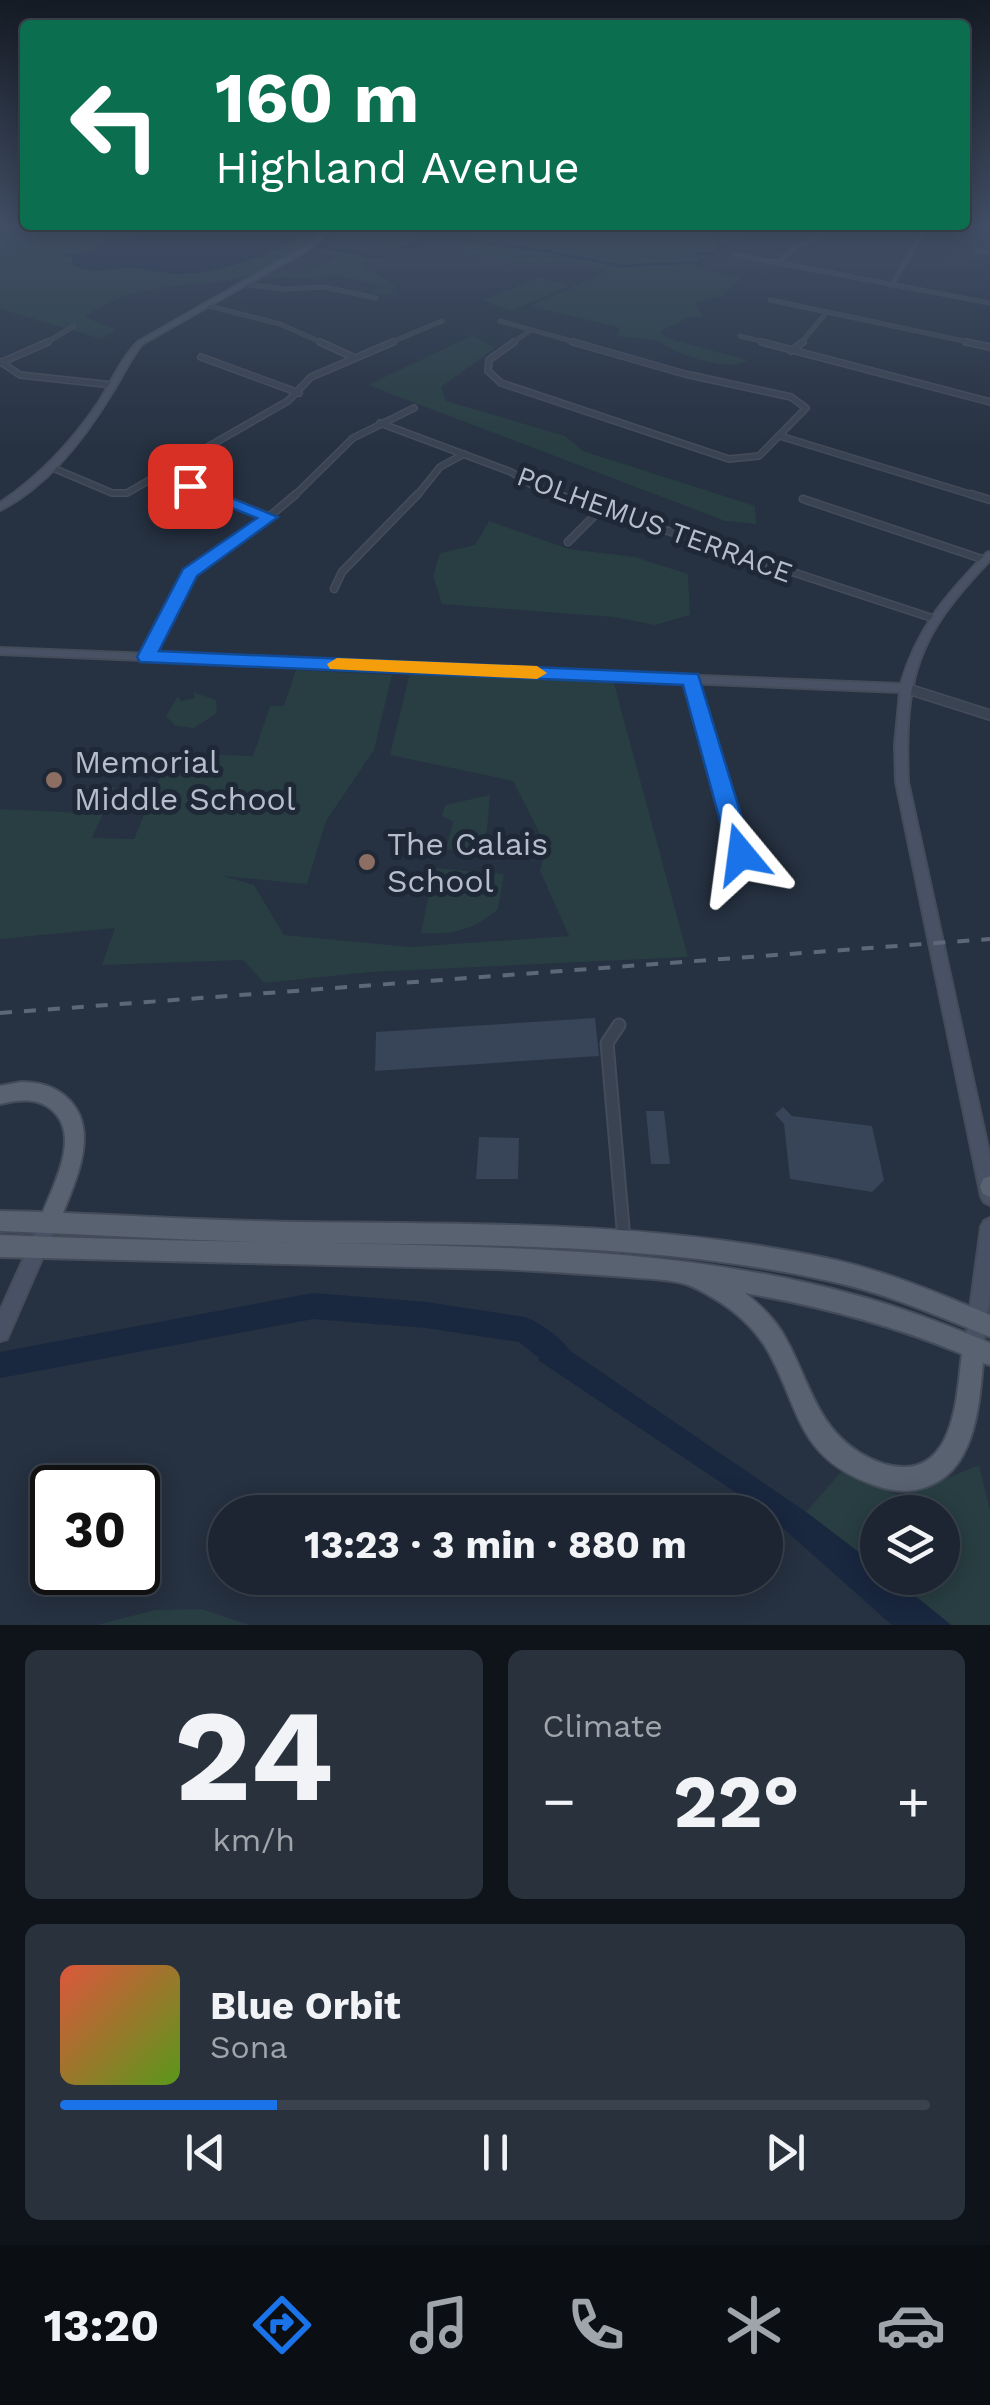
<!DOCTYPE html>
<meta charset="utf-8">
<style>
:root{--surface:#1c2531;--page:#29313d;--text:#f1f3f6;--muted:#a0a5ab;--line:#3a424d;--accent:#1a73e8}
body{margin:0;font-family:"Work Sans",sans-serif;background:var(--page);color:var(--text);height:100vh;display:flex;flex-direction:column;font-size:38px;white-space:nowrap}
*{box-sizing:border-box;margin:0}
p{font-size:32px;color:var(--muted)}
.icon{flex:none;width:55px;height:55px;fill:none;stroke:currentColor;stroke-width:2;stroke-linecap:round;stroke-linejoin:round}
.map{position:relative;height:1625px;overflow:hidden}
.sheet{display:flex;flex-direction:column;gap:25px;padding:25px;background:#0f141b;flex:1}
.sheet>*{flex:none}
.banner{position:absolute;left:20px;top:20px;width:950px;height:210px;border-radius:10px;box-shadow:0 5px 25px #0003,0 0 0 2px var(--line);background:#0b6e4f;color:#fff;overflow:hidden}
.buttons{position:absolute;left:860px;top:1495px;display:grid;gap:20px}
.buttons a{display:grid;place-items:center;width:100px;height:100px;border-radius:50%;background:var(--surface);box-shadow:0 5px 25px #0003,0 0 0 2px var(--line);font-size:50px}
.speed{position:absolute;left:30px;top:1465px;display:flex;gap:20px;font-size:50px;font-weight:700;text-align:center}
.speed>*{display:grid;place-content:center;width:130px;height:130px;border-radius:50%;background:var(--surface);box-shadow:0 5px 25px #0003,0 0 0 2px var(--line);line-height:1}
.speed .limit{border:5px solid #111;border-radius:15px;background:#fff;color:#111}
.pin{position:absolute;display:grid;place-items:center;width:85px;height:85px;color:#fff;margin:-42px;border-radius:20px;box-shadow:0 5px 15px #0006}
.me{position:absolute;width:110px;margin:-55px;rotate:344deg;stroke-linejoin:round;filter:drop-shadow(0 0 8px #0008)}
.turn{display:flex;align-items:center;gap:35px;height:210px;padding:0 30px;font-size:45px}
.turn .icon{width:130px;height:130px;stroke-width:2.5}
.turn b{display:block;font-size:70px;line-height:85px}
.big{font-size:75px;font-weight:700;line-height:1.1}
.sheet .card{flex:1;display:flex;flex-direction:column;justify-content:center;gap:15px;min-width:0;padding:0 35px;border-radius:15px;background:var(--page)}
.sheet .dial{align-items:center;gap:0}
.dial b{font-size:130px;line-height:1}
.song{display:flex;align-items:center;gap:30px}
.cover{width:120px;height:120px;border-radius:15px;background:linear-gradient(135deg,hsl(10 70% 55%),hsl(90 70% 35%))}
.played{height:10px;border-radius:5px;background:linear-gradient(90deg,var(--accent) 25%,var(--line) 25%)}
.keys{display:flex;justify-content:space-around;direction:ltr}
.heat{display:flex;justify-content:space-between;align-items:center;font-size:55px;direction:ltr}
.sheet .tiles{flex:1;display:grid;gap:25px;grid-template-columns:1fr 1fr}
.card:last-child{grid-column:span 2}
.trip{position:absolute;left:208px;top:1495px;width:575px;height:100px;border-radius:50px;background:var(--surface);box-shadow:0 5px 25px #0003,0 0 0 2px var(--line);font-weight:700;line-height:100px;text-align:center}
.dock{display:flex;height:160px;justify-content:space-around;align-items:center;background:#0b0f14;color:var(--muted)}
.dock .icon{width:70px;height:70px}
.dock .selected{color:var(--accent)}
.dock b{font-size:45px;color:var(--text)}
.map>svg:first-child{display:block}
.green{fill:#283e42}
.water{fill:#19273f}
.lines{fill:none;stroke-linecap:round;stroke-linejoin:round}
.stream{stroke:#19273f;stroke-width:2.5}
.river{fill:#19273f;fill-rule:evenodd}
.building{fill:#384457}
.street-far5-casing{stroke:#444c5a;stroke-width:5}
.street-far4-casing{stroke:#444c5a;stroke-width:8}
.street-far3-casing{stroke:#444c5a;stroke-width:9}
.street-far2-casing{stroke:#444c5a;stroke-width:12}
.street-far1-casing{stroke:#444c5a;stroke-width:15}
.street-casing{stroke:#444c5a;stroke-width:18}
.secondary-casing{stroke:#444c5a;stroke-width:4}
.primary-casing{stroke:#444c5a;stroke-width:4}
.street-far5{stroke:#3a4351;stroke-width:4}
.street-far4{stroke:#3a4351;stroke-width:5}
.street-far3{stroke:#3a4351;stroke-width:6}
.street-far2{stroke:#3a4351;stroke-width:9}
.street-far1{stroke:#3a4351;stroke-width:11}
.street{stroke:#3a4351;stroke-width:14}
.secondary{fill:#485264;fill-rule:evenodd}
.primary{fill:#596271;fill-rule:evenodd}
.rail{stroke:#5d6778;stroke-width:4;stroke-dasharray:12 12;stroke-linecap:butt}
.route{fill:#1a73e8;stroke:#114b97;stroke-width:2.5}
.slow{fill:#f59e0b}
.education-dot{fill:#8d6e63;stroke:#1f2836;stroke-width:4}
.labels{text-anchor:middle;stroke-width:10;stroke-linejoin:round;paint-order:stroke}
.far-street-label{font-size:28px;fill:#b7becb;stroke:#1f2836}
.poi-label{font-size:32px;fill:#b7becb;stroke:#1f2836;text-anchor:start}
</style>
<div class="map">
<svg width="990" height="1625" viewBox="0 0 990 1625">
<rect width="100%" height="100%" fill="#263141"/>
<g class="green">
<path d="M 0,223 L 317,225 L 326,227 C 303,246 269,272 240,278 C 186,289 131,282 85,317 L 116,330 L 101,339 L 0,309 Z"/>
<path d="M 378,225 L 779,225 L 748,240 L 721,244 L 693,267 L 741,278 L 722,296 L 695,303 L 704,318 L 688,317 L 660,332 L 669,339 L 748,360 C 731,372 688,358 670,348 C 668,347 659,341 656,340 C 644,338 630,339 616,335 L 621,328 L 529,306 L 606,272 L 577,263 L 577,260 L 542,264 L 488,258 L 459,249 L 466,242 L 429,237 L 403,248 L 330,239 L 338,226 L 368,229 Z"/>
<path d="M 322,246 L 371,257 L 361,265 L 396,286 L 392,291 L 397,295 L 368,294 L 379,285 L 334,275 L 320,280 L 283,277 L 260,279 L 279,269 L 296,272 L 330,265 L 336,255 L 318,251 Z"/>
<path d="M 540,277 L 569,286 L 511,311 L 482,300 Z"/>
<path d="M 473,335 L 495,348 L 441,387 L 446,401 L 565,436 L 583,451 L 755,506 L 756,524 L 725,521 L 368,385 Z"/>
<path d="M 489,521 L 569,549 L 635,557 L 688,574 L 690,615 L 655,625 L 613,617 L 442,604 L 433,576 L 440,553 L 475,545 Z"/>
<path d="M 411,668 L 612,676 L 688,957 L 371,972 L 264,983 L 243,960 L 102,965 L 115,928 L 0,939 L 0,809 L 86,813 L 98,786 L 115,787 L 92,838 L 134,839 L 170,753 L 253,756 L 270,706 L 284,706 L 296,670 L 392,675 L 374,750 L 326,821 L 307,884 L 223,876 L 254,885 L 284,935 L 410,947 L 569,936 L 540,871 L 546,846 L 513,781 L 390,755 Z"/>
<path d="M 193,692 L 216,700 L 217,713 L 194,728 L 176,726 L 166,716 L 178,696 L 181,701 L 195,698 Z"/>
<path d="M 490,795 L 487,830 L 478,857 L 446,849 L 453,822 L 442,816 L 445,805 Z"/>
<path d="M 434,868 L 504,874 L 498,909 C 474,930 453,935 421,933 Z"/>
<path d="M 979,1465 L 990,1511 L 990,1625 L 951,1625 L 893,1578 L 942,1578 L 942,1512 L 878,1512 L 877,1566 L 806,1512 L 841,1472 L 902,1497 Z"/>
<path d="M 202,1609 L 249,1625 L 97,1625 L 155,1610 Z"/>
</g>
<g class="water">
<path d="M 168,225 L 304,225 L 313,227 L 312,231 C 271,254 227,273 179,274 C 163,274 148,268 132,268 C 113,268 87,275 71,264 L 73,257 L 63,255 L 93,250 L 107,240 Z"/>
<path d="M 550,1337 L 806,1512 L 877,1566 L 878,1578 L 893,1578 L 951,1625 L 892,1625 L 765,1512 L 538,1360 Z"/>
</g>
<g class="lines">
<g class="stream">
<path d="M 320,247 L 383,258"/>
<path d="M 403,248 L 425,239 L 447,238 L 541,250 L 621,266 L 703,262 L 696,254 L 715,253 L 720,247 L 712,225"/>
</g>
<path class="river" d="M 313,1293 L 426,1302 L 525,1317 C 543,1324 568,1342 575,1360 L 571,1369 L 562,1373 L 553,1369 L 519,1342 L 426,1328 L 313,1319 L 0,1378 L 0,1352 Z"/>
</g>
<g class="building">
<path d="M 595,1018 L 599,1056 L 375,1071 L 376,1032 Z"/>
<path d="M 783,1107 L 792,1116 L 872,1126 L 884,1180 L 872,1192 L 790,1179 L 784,1124 L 775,1114 Z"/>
<path d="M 646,1111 L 664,1111 L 670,1164 L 651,1164 Z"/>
<path d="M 479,1137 L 519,1138 L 518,1179 L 476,1179 Z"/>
</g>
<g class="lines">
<defs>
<g id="street-far5">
<path d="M 971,223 L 990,224"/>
<path d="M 977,251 L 990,253"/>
<path d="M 736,255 L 990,303"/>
<path d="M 778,263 L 795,247 L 822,235"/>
<path d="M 243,284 L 283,289 L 324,287 L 376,298"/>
<path d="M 891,286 L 924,231 L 935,225"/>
<path d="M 770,300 L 827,312 L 800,344"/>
<path d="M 205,305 L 280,324 L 325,344"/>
<path d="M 827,312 L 978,344"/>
<path d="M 500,321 L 582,344"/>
<path d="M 740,336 L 772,344"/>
<path d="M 44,344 L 74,326"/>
<path d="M 387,344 L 442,321"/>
<path d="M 511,344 L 531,330"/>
</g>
<g id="street-far4">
<path d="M 320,342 L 355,358"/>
<path d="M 514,342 L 489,360 L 488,371 L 501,383 L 729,459 L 759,456 L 806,408 L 791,397 L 685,374 L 573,342"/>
<path d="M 762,342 L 990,402"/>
<path d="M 966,342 L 990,347"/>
<path d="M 791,351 L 803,342"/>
<path d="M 201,357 L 299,393"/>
<path d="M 1,362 L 20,375 L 113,385"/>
<path d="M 0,363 L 48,342"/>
<path d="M 380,423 L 511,472 L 537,488 L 563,497"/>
<path d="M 780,436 L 979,497"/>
<path d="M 53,468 L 112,493 L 127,493 L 288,401 L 311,377 L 393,342"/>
<path d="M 161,474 L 219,497"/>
<path d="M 293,497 L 353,438 L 414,408"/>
<path d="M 416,497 L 440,467 L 464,454"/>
</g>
<g id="street-far3">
<path d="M 212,494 L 270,517"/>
<path d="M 556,494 L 932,618"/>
<path d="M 971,494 L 990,500"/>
<path d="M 803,499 L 985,560"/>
<path d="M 568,542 L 601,509"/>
<path d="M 334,589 L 342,572 L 418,494"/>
<path d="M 147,657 L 181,585 L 197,565 L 257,527 L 296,494"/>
<path d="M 691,679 L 694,689"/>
</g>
<g id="street-far2">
<path d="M 693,687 L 741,854"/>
<path d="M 905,688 L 990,715"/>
<circle cx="745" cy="864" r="11"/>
</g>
<path id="street-far1" d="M 619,1025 L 607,1043 L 624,1239"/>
<path id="street" d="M 624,1236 L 624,1240"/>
<g id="secondary">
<path d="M 331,225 L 337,225 L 307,250 L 142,344 C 130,359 123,375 113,391 C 86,436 49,486 0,510 L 0,503 C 40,476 72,442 99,402 C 112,382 121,359 138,342 L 303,248 Z"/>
<path d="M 990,552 L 990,560 C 916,637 904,677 908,782 L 990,1157 L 990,1205 L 984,1202 L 981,1196 L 896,782 L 895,745 L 900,692 L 0,654 L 0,648 L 901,684 C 917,628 947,594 987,553 Z"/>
<path d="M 49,1213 L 55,1216 L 58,1222 L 7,1339 L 0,1341 L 0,1311 L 43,1216 Z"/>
<path d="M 990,1218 L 990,1295 L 983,1346 L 981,1353 L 974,1355 L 967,1353 L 965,1346 L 981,1227 L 984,1221 Z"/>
</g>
<g id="primary">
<path d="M 21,1082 C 37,1082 52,1085 65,1096 C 101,1126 77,1177 63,1213 C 141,1216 219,1221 298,1222 C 474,1224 652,1221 826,1258 C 883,1270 936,1292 990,1315 L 990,1337 C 936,1315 883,1292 825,1280 C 651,1242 473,1245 296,1243 C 197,1241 99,1235 0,1231 L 0,1211 L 43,1212 C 54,1184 81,1135 52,1110 C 37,1097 18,1100 0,1104 L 0,1086 Z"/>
<path d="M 990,1176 L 990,1197 L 983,1194 L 980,1187 L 983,1179 Z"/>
<path d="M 0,1235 C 149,1242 299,1241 448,1246 C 584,1250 723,1258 855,1295 C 901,1307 947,1325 990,1343 L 990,1365 L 983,1363 C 979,1406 975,1471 926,1487 C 908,1494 891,1491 874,1485 C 794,1457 801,1406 765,1346 C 752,1326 735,1311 715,1299 C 707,1294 697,1288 688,1285 C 671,1279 646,1279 627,1277 C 584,1274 541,1271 497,1269 L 0,1257 ZM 745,1293 C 819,1306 892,1325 962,1354 C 957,1391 956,1467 904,1467 C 889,1467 873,1461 860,1453 C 814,1425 808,1375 782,1332 C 772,1316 759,1304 745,1293 Z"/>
</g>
</defs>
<use href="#street-far5" class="street-far5-casing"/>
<use href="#street-far4" class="street-far4-casing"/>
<use href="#street-far3" class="street-far3-casing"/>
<use href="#street-far2" class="street-far2-casing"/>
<use href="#street-far1" class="street-far1-casing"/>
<use href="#street" class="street-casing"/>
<use href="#secondary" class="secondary-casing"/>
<use href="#primary" class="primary-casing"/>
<use href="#street-far5" class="street-far5"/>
<use href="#street-far4" class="street-far4"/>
<use href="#street-far3" class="street-far3"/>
<use href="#street-far2" class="street-far2"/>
<use href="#street-far1" class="street-far1"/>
<use href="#street" class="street"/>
<use href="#secondary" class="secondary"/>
<use href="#primary" class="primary"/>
<path class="rail" d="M 0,1013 L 990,939"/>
</g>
<linearGradient id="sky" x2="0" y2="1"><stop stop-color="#151b24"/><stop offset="0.5" stop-color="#414e65"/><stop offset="1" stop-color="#414e65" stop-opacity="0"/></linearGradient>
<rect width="990" height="450" fill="url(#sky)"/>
<path class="route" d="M 190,481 L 278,517 L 197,576 L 159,651 L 698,674 L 753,854 L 749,861 L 732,861 L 729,854 L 683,685 L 140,662 L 137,657 L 183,569 L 257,518 L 184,489 L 184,482 Z"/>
<path class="slow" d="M 337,658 L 537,666 L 547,673 L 537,679 L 330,669 L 327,664 Z"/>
<g class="education-dot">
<circle cx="54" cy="780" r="10"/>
<circle cx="367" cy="862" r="10"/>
</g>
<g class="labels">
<g class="far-street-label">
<text transform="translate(655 524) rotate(20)" y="10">POLHEMUS TERRACE</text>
</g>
<g class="poi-label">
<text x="74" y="773">Memorial<tspan x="74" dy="37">Middle School</tspan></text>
<text x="387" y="855">The Calais<tspan x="387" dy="37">School</tspan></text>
</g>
</g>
</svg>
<div class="buttons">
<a><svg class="icon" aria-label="layers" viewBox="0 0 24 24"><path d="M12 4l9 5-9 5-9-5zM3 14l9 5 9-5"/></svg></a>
</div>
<div class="speed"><div class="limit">30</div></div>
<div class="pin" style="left:190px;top:486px;background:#d93025"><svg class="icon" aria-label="arrive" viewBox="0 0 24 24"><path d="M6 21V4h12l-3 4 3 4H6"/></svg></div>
<svg class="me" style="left:741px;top:854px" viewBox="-20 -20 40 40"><path d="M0-17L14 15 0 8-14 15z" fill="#1a73e8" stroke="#fff" stroke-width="4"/></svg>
<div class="trip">13:23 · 3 min · 880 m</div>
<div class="banner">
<div class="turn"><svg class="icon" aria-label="left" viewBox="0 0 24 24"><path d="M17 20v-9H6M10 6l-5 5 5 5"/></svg><div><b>160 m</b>Highland Avenue</div></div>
</div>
</div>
<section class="sheet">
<div class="tiles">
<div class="card dial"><b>24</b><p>km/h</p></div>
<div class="card"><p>Climate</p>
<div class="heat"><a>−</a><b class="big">22°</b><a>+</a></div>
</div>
<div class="card">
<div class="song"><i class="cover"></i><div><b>Blue Orbit</b><p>Sona</p></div></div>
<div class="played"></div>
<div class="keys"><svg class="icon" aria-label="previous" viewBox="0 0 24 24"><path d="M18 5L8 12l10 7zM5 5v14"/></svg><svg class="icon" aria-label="pause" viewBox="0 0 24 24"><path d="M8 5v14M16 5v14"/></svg><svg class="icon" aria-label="next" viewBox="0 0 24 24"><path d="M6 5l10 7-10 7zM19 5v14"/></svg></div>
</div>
</div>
</section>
<nav class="dock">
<b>13:20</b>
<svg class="icon selected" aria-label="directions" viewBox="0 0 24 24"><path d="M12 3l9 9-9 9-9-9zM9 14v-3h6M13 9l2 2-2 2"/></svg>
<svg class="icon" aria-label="music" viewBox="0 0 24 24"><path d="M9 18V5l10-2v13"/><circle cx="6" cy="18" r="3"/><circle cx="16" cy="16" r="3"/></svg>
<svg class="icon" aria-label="phone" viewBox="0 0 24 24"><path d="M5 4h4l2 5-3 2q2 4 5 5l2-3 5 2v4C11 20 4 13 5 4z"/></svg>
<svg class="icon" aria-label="climate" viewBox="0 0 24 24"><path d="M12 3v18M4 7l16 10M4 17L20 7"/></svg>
<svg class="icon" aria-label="car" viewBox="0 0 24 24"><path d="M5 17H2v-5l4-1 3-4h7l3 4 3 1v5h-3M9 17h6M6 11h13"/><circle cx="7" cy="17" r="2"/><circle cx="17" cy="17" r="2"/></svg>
</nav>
